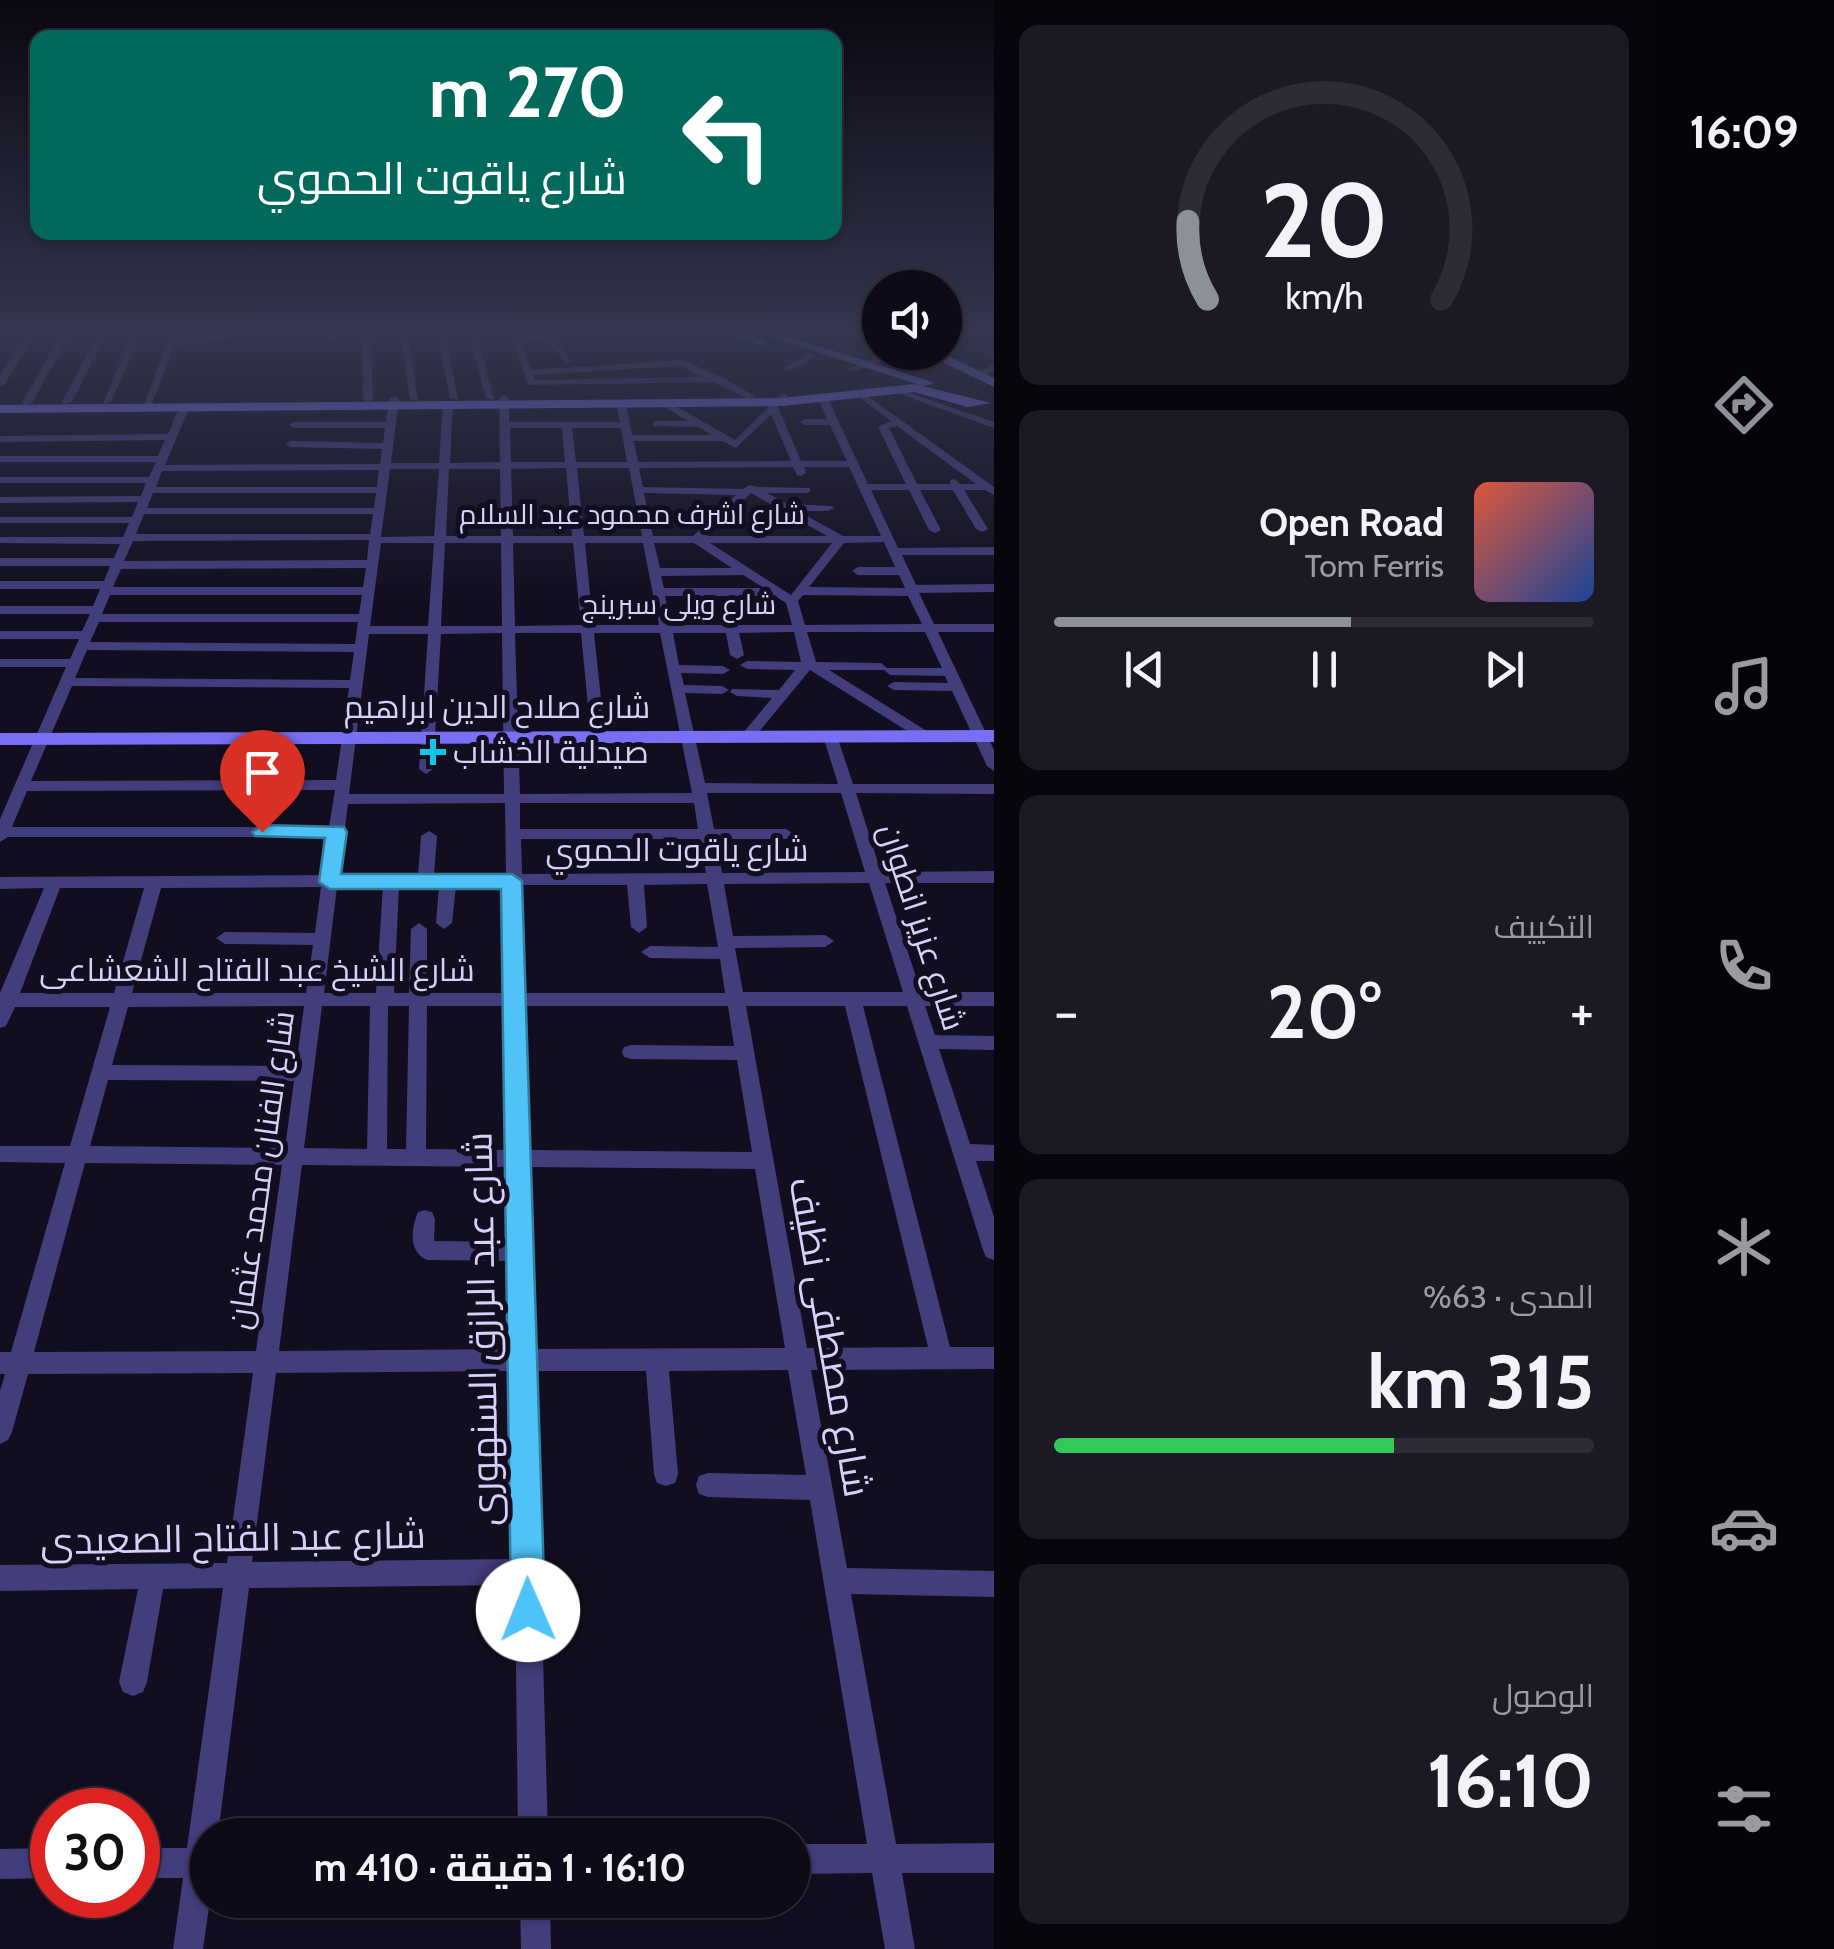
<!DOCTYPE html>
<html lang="ar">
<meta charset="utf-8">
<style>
:root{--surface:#0e0a17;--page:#1c1824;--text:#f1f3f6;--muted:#9b9aa1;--line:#2e2b36;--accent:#8c9099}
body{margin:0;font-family:Cabin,Cairo,sans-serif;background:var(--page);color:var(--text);direction:rtl;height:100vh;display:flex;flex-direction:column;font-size:38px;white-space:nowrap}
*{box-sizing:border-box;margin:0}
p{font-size:32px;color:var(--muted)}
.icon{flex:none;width:55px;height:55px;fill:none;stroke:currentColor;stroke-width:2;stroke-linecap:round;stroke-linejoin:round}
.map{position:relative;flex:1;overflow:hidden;direction:ltr}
.sheet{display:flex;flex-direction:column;gap:25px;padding:25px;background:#08060d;width:660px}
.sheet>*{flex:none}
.hud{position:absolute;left:30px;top:30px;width:812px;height:210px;border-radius:20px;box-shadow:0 2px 8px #0004,0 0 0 2px var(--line);direction:rtl;background:#00695c;color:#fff;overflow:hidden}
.tools{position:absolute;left:862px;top:270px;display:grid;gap:20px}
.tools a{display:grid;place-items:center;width:100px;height:100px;border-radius:50%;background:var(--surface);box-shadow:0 2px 8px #0004,0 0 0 2px var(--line);font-size:50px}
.speed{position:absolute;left:30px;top:1788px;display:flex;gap:20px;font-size:50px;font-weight:700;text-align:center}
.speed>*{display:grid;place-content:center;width:130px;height:130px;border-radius:50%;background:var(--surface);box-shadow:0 2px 8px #0004,0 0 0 2px var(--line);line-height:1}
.speed .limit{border:15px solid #d22;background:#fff;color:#111}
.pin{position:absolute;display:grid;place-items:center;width:85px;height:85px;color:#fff;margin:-102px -42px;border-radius:50% 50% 50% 0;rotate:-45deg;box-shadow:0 0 10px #0007}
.pin .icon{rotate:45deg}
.me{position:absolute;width:110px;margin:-55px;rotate:359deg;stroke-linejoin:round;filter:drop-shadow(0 0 8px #0008)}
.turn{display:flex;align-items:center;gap:35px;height:210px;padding:0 50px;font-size:45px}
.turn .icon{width:130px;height:130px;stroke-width:2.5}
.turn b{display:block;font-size:70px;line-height:85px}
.big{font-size:75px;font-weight:700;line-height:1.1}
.sheet .tile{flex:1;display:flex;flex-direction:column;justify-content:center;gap:15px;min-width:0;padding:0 35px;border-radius:20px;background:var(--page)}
.sheet .dial{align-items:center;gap:0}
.dial svg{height:260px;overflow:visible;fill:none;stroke:var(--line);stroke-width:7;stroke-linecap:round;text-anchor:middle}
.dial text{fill:var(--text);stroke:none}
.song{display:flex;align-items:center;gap:30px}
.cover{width:120px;height:120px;border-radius:15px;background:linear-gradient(135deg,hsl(10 70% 55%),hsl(220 70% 35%))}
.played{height:10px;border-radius:5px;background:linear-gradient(90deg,var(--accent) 55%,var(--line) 55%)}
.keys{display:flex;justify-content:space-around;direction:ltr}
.heat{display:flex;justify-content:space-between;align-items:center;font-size:55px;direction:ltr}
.charge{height:15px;border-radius:8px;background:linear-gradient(90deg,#34c759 63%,var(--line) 0)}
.trip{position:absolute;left:190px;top:1818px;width:620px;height:100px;border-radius:50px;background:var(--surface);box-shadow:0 2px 8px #0004,0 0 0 2px var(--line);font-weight:700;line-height:100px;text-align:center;direction:rtl}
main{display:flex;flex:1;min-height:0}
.tab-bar{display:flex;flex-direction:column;width:180px;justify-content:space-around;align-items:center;background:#060409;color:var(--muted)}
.tab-bar .icon{width:70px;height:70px}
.tab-bar .active{color:var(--accent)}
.tab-bar b{font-size:45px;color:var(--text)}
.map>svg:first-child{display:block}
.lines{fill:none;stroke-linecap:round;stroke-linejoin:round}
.street{fill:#423d7b;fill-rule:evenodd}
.secondary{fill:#796ff4;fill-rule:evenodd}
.route{fill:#4fc3f7;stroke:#337fa1;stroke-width:2.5}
.poi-dot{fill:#12c5e6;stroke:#120e1f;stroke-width:4}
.labels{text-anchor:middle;stroke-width:10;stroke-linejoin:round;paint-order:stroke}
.far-street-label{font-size:28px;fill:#d7d0fb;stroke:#120e1f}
.street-label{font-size:32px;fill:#d7d0fb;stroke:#120e1f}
.poi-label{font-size:32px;fill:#d7d0fb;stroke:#120e1f;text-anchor:start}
.near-street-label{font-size:38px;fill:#d7d0fb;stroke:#120e1f}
</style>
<main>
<nav class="tab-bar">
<b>16:09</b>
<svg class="icon active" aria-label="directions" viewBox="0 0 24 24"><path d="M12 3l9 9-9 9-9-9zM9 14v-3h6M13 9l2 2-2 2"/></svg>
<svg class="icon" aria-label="music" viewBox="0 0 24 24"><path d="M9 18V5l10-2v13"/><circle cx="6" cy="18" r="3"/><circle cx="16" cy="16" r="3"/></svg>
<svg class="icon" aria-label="phone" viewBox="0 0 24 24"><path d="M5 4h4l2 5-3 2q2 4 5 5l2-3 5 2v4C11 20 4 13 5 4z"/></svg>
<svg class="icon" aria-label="climate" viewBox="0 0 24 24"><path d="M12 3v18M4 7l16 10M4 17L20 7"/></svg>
<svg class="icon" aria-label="car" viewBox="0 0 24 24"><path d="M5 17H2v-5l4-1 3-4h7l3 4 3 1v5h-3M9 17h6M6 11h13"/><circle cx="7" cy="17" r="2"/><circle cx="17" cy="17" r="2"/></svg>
<svg class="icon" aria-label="filters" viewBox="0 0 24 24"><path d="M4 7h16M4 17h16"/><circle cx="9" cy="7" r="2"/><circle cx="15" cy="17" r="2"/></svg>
</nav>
<section class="sheet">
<div class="tile dial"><svg viewBox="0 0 100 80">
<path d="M14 69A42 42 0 1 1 86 69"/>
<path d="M14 69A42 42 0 0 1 8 45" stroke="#8c9099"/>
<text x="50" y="56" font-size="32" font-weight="700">20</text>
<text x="50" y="72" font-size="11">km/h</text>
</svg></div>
<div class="tile">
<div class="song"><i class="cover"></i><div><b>Open Road</b><p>Tom Ferris</p></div></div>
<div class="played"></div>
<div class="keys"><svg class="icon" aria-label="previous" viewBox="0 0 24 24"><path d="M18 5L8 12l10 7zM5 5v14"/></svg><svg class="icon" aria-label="pause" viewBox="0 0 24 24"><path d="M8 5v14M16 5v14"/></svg><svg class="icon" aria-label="next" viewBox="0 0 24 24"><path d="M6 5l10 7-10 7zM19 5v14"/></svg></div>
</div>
<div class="tile"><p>التكييف</p>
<div class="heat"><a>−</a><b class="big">20°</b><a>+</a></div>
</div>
<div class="tile"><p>المدى · 63%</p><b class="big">315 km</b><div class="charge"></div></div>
<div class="tile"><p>الوصول</p><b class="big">16:10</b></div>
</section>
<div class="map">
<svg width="994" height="1949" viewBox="0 0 994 1949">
<rect width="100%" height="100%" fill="#120e1f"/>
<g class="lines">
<g class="street">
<path d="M 30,327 L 39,327 L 5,384 L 0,387 L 0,376 Z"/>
<path d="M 65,327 L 74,327 L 32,403 L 24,405 L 22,403 Z"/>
<path d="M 101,327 L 110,327 L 72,402 L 64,404 L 62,402 Z"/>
<path d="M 135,327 L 144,327 L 111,402 L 103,404 Z"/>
<path d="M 173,327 L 203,327 L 180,333 L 177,341 L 271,327 L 296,327 L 174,347 L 151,406 L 143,408 Z"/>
<path d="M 330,327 L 338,327 L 337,341 L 330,339 Z"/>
<path d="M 362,327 L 370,327 L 373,399 L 368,402 L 363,399 Z"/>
<path d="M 387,327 L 398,327 L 408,334 L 418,401 L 410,399 L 400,335 Z"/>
<path d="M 436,327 L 444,327 L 458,400 L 450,398 Z"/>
<path d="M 467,327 L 475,327 L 494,400 L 486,398 Z"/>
<path d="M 501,327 L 510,327 L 518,336 L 542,334 L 540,327 L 546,327 L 550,333 L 648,327 L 554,338 L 571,361 L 566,364 L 546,339 L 521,341 L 531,370 L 682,360 L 722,377 L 756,397 L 748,399 L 713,382 L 528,385 L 512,340 ZM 681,366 L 702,377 L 535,380 L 533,375 Z"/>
<path d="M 975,327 L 987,327 L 945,349 L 945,343 Z"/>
<path d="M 986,349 L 994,352 L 994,358 L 983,354 Z"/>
<path d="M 892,352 L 906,352 L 855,371 L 847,369 Z"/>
<path d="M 808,354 L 816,356 L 790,371 L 782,369 Z"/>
<path d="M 994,364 L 994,371 L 978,378 L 973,375 Z"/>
<path d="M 892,387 L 994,422 L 994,428 L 892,391 Z"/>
<path d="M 862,392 L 994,487 L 994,495 L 985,490 L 964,490 L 988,529 L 982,532 L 976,529 L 953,490 L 920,490 L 941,530 L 935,533 L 929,530 L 909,490 L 871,490 L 898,548 L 994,547 L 994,555 L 902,555 L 916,585 L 994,584 L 994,592 L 919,593 L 934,624 L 994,624 L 994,632 L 938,632 L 994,750 L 994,771 L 987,766 L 952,691 L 894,690 L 887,686 L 894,682 L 948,683 L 945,676 L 890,675 L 884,670 L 829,670 L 930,733 L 930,739 L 920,739 L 810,670 L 753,739 L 743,739 L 743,733 L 772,698 L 737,696 L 730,692 L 732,689 L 779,690 L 795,670 L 747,669 L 740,665 L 747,661 L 801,662 L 794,632 L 739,633 L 744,655 L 737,659 L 730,655 L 726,633 L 673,633 L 679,665 L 723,666 L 730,670 L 723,674 L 681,673 L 684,685 L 722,686 L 729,690 L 722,694 L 685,693 L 705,783 L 838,784 L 823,736 L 830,732 L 837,736 L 853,784 L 994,784 L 994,794 L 856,793 L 881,872 L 994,871 L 994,883 L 885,883 L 921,992 L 994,992 L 994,1006 L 925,1006 L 935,1035 L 994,1036 L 994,1050 L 939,1049 L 970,1144 L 994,1145 L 994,1161 L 976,1161 L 994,1217 L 994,1260 L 986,1257 L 983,1250 L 907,1006 L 863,1006 L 950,1347 L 994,1347 L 994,1369 L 811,1370 L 847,1568 L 994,1571 L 994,1597 L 851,1594 L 896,1844 L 994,1843 L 994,1873 L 902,1873 L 915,1949 L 885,1949 L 872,1873 L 792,1874 L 792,1844 L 867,1844 L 810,1500 L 708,1497 L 699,1494 L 696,1485 L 699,1476 L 708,1473 L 806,1475 L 788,1370 L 669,1371 L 678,1474 L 675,1483 L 666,1486 L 657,1483 L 654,1474 L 646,1371 L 535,1371 L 548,1835 L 518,1835 L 515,1585 L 249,1588 L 218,1835 L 208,1835 L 210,1900 L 203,1949 L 173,1949 L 183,1878 L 138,1878 L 138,1848 L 187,1848 L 223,1588 L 163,1589 L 147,1682 L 143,1692 L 133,1696 L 123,1692 L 119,1682 L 138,1589 L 0,1591 L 0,1565 L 227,1563 L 253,1373 L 28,1374 L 12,1432 L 8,1440 L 0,1444 L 0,1391 L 5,1374 L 0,1374 L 0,1352 L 11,1352 L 65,1163 L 0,1162 L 0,1146 L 70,1146 L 110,1007 L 15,1007 L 6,1026 L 0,1028 L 0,993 L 44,888 L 0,889 L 0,877 L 323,875 L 328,837 L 8,837 L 0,842 L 0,819 L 66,667 L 0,667 L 0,659 L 70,659 L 79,639 L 0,639 L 0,631 L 82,631 L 90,614 L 0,614 L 0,606 L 93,606 L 100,589 L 0,589 L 0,581 L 104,581 L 110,566 L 0,566 L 0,558 L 114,558 L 120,544 L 0,543 L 0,537 L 123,537 L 129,523 L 0,523 L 0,517 L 132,517 L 138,502 L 0,503 L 0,497 L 141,496 L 146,483 L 0,483 L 0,477 L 149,477 L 156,462 L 0,462 L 0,456 L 158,456 L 165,440 L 0,442 L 0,436 L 168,434 L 180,406 L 185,403 L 190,406 L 165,465 L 380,464 L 382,449 L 291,447 L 286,444 L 291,441 L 383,443 L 385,428 L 294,428 L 289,425 L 294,422 L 386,422 L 389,399 L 394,396 L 399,399 L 391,463 L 439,463 L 443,404 L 448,401 L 453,404 L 450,463 L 500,462 L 499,398 L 504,395 L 509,398 L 509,422 L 620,422 L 616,403 L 621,400 L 626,403 L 632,435 L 712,435 L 698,427 L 653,426 L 653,422 L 657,421 L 688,421 L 662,405 L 662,401 L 665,400 L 735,440 L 783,393 L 788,396 L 778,407 L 801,461 L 847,461 L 830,425 L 805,425 L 800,422 L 805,419 L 827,419 L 818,399 L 823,396 L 828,399 L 868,484 L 906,484 L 878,427 L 891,421 L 859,397 L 857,395 ZM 771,414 L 791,461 L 638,462 L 634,441 L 722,441 L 736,448 ZM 897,426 L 976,484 L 960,484 L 954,479 L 950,480 L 950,484 L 917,484 L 889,428 ZM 510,428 L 562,428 L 565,462 L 511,462 ZM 572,428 L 621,428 L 627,462 L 576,462 ZM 793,467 L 797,475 L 801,476 L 806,473 L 804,467 L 849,467 L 881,536 L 843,536 L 798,511 L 828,511 L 834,508 L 832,506 L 787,504 L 767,493 L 806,493 L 810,492 L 810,488 L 757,487 L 750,485 L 743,489 L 643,487 L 639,468 ZM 566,468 L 572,536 L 513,536 L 511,469 ZM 577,468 L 629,468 L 642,536 L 584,536 ZM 390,469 L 439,469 L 434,536 L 381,537 ZM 449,469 L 500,469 L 501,536 L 446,536 ZM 379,470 L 377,487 L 156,487 L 162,471 ZM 153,493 L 376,493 L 374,508 L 147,508 ZM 644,493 L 736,495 L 693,536 L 653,536 ZM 751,493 L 827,536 L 706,536 ZM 144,514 L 373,514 L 370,534 L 136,534 ZM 369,540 L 367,560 L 124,561 L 133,541 ZM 884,542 L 895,567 L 858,567 L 852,571 L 858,575 L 899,575 L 905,588 L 809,587 L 844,543 ZM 381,543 L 434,543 L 428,626 L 370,626 ZM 445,543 L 501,543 L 502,626 L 441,626 ZM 513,543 L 573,543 L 581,625 L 515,626 ZM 585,543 L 643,543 L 659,625 L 593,625 ZM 654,543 L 694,543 L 732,568 L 660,568 ZM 710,543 L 832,543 L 791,595 ZM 366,568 L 363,587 L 113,587 L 121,569 ZM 743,575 L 764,588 L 664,588 L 661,576 ZM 110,595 L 362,595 L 359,614 L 102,614 ZM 803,595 L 908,596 L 922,624 L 805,625 L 798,601 ZM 665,596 L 775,596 L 786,603 L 792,625 L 738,625 L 734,609 L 728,605 L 722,609 L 725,625 L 671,625 ZM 99,622 L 358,622 L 355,644 L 90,642 ZM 807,632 L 925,632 L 942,668 L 887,668 L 881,663 L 816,662 ZM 502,633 L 504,794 L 349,794 L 369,634 L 428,634 L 419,769 L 426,774 L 433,769 L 441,634 ZM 515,633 L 581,633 L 591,737 L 598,741 L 605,737 L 594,633 L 660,633 L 692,793 L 520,794 ZM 87,650 L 354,652 L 350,680 L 75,678 ZM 72,686 L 349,688 L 336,780 L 31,781 ZM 335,790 L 329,827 L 12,827 L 27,791 ZM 707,793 L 841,793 L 865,872 L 722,873 L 716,839 L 786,839 L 794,834 L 786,829 L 714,829 ZM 505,803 L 506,874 L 434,875 L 437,836 L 429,831 L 421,836 L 418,875 L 339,875 L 348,804 ZM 520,803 L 694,803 L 698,829 L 520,829 ZM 521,839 L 700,839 L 706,873 L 522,874 ZM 869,883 L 903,992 L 743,992 L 735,948 L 825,947 L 834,941 L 825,935 L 733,936 L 724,884 ZM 707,884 L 718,947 L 650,946 L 641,952 L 650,958 L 720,959 L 725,993 L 525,993 L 522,885 L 627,885 L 631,927 L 639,933 L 647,927 L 644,885 ZM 383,886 L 376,993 L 324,993 L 337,887 ZM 399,886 L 439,886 L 436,923 L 444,929 L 452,923 L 456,886 L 506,886 L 507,993 L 427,993 L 427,929 L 419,923 L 411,929 L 409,993 L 394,993 ZM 321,887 L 315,933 L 225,932 L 216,938 L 225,944 L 313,945 L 306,993 L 132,993 L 161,888 ZM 60,888 L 144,888 L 114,993 L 20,993 ZM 304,1006 L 296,1066 L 112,1065 L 128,1007 ZM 322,1006 L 370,1006 L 367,1149 L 304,1148 ZM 388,1006 L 409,1006 L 406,1149 L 387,1149 ZM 427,1006 L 507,1006 L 509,1150 L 426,1149 ZM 525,1006 L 728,1006 L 734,1046 L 631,1045 L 624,1047 L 622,1052 L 624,1057 L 631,1059 L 737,1060 L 752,1152 L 529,1150 ZM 746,1006 L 845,1006 L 928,1347 L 807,1348 ZM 108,1080 L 294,1081 L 285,1148 L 90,1146 ZM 85,1163 L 282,1165 L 256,1351 L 34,1352 ZM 302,1165 L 509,1167 L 510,1242 L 434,1241 L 435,1219 L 432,1212 L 425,1210 L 418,1212 C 411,1229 408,1252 427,1260 L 511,1261 L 512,1349 L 279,1351 ZM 530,1167 L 755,1169 L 785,1348 L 534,1349 ZM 512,1371 L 515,1559 L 252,1562 L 276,1373 Z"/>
<path d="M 52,1848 L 52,1878 L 0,1879 L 0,1849 Z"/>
<path d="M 520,1900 L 550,1900 L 551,1949 L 521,1949 Z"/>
</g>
<g class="secondary">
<path d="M 708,327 L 728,327 L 768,342 L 762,346 Z"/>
<path d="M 740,327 L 760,327 L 935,383 L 923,386 Z"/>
<path d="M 873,327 L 880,327 L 880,332 Z"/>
<path d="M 922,352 L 940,352 L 994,378 L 994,387 Z"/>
<path d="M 914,384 L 991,403 L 968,407 L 914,392 L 782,406 L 0,413 L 0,405 L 782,398 Z"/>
<path d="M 994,730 L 994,742 L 0,745 L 0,733 Z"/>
</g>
</g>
<linearGradient id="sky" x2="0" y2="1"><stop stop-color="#0a0811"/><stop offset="0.55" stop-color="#33364d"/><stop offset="1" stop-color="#33364d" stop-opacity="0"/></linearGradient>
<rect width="994" height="600" fill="url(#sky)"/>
<path class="route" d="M 262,825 L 344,827 L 347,832 L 341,874 L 512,874 L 522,881 L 545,1610 L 540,1622 L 528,1627 L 516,1622 L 511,1610 L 501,889 L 330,889 L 319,882 L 325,838 L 255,836 L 252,832 Z"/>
<path class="poi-dot" d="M428 737h10v10h10v10h-10v10h-10v-10h-10v-10h10z"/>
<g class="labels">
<g class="far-street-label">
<text x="632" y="524">شارع اشرف محمود عبد السلام</text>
<text x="679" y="614">شارع ويلى سبرينج</text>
</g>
<g class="street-label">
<text x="497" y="718">شارع صلاح الدين ابراهيم</text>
<text x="677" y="861">شارع ياقوت الحموي</text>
<text transform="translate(922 927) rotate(72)" y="11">شارع عزيز انطوان</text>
<text x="257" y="981">شارع الشيخ عبد الفتاح الشعشاعى</text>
<text transform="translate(261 1170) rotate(-82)" y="11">شارع الفنان محمد عثمان</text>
</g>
<g class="poi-label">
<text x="453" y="763">صيدلية الخشاب</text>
</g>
<g class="near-street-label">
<text transform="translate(482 1329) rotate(-91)" y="13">شارع عبد الرازق السنهورى</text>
<text transform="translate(830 1337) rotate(80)" y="13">شارع مصطفى نظيف</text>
<text transform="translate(233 1538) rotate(-1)" y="13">شارع عبد الفتاح الصعيدى</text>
</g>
</g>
</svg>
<div class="tools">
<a><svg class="icon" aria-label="sound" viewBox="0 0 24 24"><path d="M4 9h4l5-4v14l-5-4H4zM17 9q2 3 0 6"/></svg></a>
</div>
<div class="speed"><div class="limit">30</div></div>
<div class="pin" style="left:262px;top:832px;background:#d93025"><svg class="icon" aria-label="arrive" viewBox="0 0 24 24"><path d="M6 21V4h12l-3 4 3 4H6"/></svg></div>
<svg class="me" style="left:528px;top:1610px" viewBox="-20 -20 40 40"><circle r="19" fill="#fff"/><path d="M0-13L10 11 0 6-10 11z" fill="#4fc3f7"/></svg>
<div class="trip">16:10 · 1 دقيقة · 410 m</div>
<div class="hud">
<div class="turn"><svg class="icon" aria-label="left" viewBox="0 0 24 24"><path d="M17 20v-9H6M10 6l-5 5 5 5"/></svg><div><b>270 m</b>شارع ياقوت الحموي</div></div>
</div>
</div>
</main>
